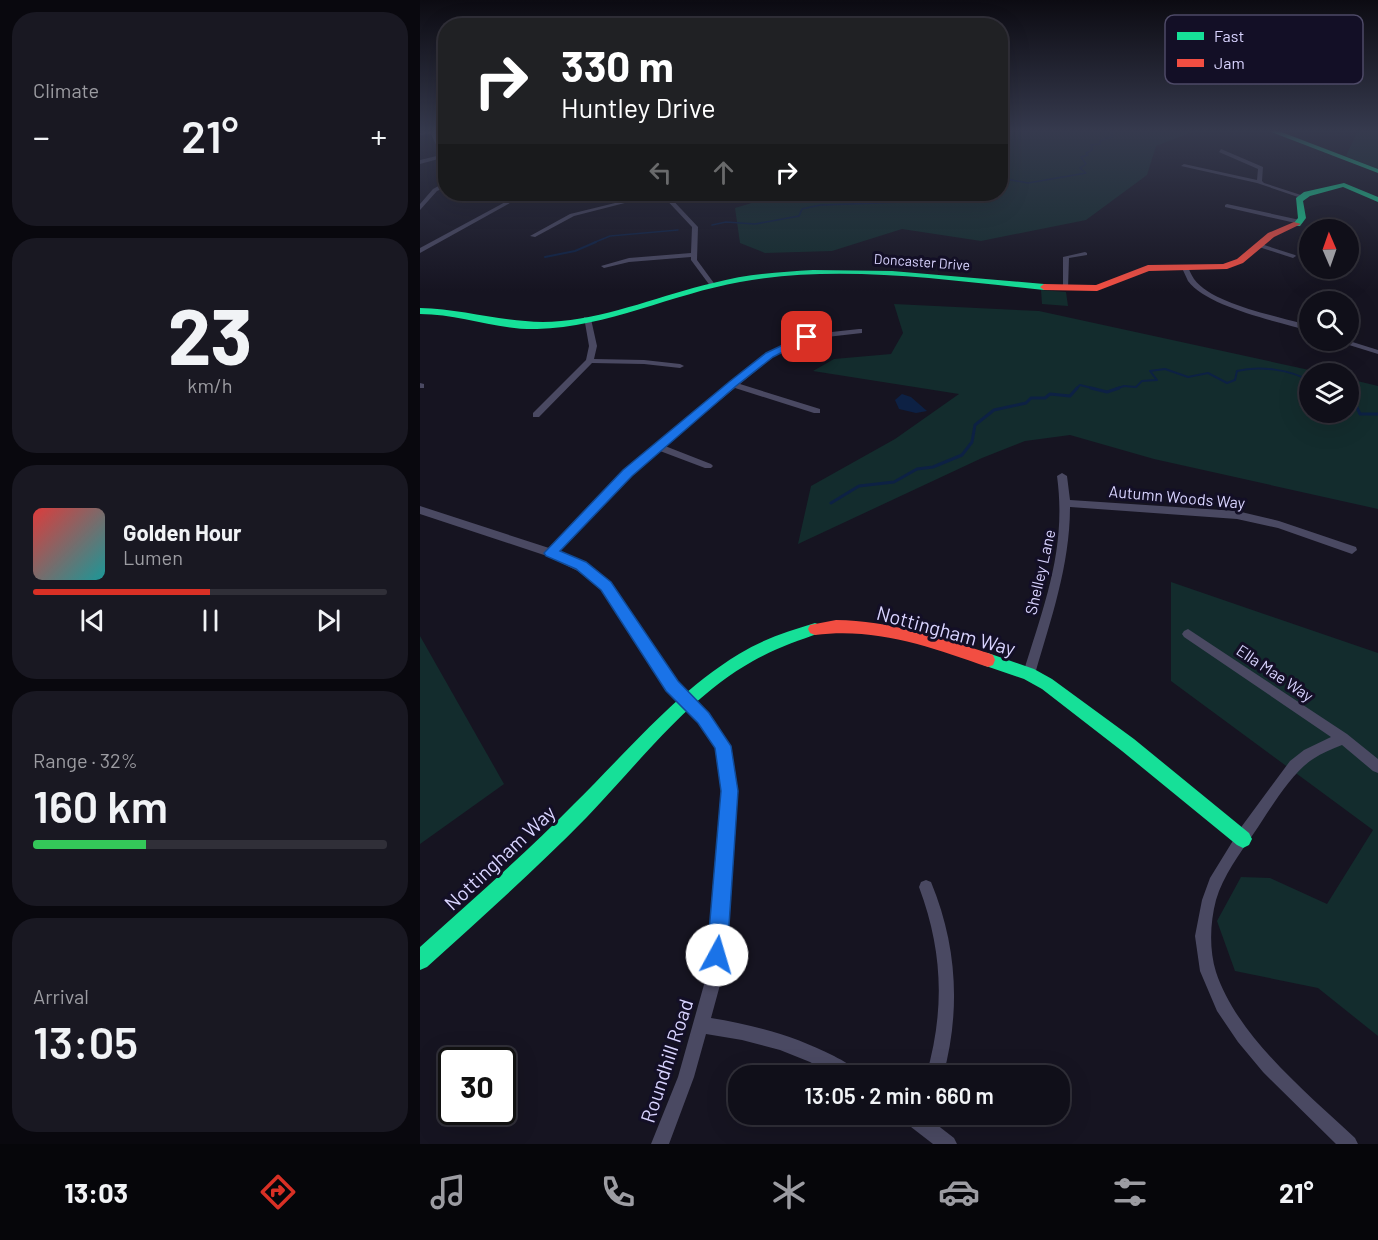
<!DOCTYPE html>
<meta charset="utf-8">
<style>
:root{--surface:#100f19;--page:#191822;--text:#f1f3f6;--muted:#9c9ca2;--line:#302f38;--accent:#d93025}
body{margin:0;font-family:Barlow,sans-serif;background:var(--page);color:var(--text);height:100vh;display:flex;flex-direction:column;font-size:22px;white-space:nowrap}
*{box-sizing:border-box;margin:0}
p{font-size:20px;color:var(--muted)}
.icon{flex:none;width:33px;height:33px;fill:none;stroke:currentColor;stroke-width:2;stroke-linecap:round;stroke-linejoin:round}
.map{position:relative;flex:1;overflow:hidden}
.side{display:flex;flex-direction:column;gap:12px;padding:12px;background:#09080e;width:420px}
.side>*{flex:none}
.guide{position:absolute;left:18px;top:18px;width:570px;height:183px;border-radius:24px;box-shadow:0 6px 24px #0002,0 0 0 2px var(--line);background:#202124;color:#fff;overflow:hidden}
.needle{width:39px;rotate:358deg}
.controls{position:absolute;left:879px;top:219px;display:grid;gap:12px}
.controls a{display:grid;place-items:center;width:60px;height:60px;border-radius:50%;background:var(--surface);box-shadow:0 6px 24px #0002,0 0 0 2px var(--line);font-size:30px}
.speed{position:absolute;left:18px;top:1047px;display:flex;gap:12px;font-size:30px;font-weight:700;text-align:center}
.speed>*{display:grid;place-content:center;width:78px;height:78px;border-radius:50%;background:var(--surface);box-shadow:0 6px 24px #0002,0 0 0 2px var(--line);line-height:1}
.speed .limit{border:3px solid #111;border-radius:9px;background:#fff;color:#111}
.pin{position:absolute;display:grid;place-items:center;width:51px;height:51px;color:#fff;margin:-26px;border-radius:12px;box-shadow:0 3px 9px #0006}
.me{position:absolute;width:66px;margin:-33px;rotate:6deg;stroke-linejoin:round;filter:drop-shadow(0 0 4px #0008)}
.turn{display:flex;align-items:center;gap:21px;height:126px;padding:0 24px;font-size:27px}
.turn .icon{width:78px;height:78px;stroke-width:2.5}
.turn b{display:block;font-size:42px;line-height:51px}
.lanes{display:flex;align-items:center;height:57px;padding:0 24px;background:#0003;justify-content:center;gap:30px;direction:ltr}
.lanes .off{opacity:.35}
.big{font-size:45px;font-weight:600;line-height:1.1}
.side .tile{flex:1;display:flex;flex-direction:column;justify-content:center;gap:9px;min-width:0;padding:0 21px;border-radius:24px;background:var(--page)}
.side .dial{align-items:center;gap:0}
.dial b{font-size:78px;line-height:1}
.song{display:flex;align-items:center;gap:18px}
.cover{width:72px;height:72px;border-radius:9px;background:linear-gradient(135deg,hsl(0 70% 55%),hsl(180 70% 35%))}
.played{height:6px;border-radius:3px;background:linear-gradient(90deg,var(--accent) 50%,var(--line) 50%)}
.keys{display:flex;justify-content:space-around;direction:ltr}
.heat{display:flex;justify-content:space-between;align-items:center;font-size:33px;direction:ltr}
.charge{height:9px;border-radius:4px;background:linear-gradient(90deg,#34c759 32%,var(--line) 0)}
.trip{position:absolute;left:308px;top:1065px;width:342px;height:60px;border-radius:24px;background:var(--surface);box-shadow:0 6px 24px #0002,0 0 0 2px var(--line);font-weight:600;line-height:60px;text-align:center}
.menu{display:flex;height:96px;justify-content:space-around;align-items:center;background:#06060a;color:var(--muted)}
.menu .icon{width:42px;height:42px}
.menu .current{color:var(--accent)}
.menu b{font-size:27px;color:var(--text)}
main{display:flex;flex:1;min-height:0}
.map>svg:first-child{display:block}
.green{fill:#132c2d}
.water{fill:#0d2144}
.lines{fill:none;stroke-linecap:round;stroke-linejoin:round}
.stream-far2{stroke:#0d2144;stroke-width:1.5}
.stream-far1{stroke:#0d2144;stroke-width:2}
.stream{stroke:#0d2144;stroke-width:3}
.street{fill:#4a4962;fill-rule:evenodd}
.fast{fill:#16e098;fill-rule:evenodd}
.jam{fill:#f24e42;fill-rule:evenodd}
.route{fill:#1a73e8;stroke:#114b97;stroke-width:1.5}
.labels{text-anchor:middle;stroke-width:6;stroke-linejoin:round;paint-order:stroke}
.far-street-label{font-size:14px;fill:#d9d4ff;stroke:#130f26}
.street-label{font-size:16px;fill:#d9d4ff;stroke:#130f26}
.near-street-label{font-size:20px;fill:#d9d4ff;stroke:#130f26}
.key{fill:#130f26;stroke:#4e4a67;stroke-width:1.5}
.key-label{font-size:16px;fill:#d9d4ff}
</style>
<main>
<section class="side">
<div class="tile"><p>Climate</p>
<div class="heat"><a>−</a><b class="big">21°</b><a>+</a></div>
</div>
<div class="tile dial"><b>23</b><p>km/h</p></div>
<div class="tile">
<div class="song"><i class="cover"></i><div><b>Golden Hour</b><p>Lumen</p></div></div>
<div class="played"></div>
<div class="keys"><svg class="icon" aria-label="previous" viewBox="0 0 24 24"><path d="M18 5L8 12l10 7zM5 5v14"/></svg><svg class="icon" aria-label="pause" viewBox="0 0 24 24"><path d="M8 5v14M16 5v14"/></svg><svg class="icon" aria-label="next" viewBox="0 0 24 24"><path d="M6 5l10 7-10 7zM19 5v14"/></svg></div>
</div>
<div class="tile"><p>Range · 32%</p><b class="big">160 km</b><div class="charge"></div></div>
<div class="tile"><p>Arrival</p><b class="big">13:05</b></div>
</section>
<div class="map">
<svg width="958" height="1144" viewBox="0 0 958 1144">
<rect width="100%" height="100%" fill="#161421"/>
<g class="green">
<path d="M 581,130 L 816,130 L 775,131 L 736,146 L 727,175 L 666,220 L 561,241 L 482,229 L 412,251 L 345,253 L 320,243 L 315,208 L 362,194 L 580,194 Z"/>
<path d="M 938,130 L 958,130 L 958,169 L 926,156 Z"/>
<path d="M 621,290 L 646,292 L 648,306 L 622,304 Z"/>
<path d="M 474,304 L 619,311 L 903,373 L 890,374 L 890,412 L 928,412 L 929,379 L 958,386 L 958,509 L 734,459 L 650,435 L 605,441 L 562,458 L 378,544 L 391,486 L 475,439 L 539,394 L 393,371 L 414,359 L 471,354 L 483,333 Z"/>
<path d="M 751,582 L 958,653 L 958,1036 L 898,988 L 815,971 L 797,921 L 821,877 L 850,878 L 907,904 L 953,830 L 751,681 Z"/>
<path d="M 0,636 L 84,784 L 0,844 Z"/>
</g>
<path class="water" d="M 482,394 L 491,397 L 507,411 L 496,413 L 479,409 L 475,400 Z"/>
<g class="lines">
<g class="stream-far2">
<path d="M 580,178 L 608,183 L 666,173 L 660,168 L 666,164 L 661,157 L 668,155 L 666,153 L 672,150 L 671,145 L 680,144 L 680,141 L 693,136 L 691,132 L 697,130"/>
<path d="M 292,225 L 306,222 L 335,224 L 379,216 L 382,209 L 400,205 L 487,202 L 523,194"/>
<path d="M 173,243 L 190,236 L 258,230"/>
</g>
<g class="stream-far1">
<path d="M 125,257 L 155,251 L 176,242"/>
<path d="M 656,389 L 660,385 L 676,389"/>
<path d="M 695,389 L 704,386 L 716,387 L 722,381 L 737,380 L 730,371 L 745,369 L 768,377 L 788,373 L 807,383 L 815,380 L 817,371 C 839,365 871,370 890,381"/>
</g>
<g class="stream">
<path d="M 671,388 L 687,392 L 699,388"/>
<path d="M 928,399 L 934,401 L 940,414 L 958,414"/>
<path d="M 411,503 L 439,486 L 474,482 L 497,469 L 513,467 L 542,455 L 552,442 L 555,425 L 574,410 L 606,403 L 611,398 L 625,398 L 630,394 L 650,396 L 657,388"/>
</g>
<g class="street">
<path d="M 13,130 L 26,130 L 16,133 L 26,154 L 26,162 L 22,158 L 0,164 L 0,160 L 21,155 L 11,134 L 0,135 L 0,133 Z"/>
<path d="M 801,149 L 843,167 L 842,181 L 844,183 L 884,196 L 881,198 L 837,183 L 761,166 L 764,164 L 837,180 L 838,169 L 799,152 Z"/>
<path d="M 26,182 L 26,187 L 17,191 L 0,210 L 0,204 L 13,189 Z"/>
<path d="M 100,194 L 106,194 L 0,253 L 0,248 Z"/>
<path d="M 232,194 L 240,194 L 154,216 L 115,237 L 110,236 L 150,214 Z"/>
<path d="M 241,194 L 247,194 L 278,227 L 277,260 L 296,286 L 295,287 L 291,287 L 271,260 L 271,257 L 209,262 L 184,268 L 181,266 L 209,258 L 271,253 L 272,227 Z"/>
<path d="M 807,204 L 880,220 L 883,222 L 880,224 L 805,207 L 805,205 Z"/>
<path d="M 838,243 L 875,255 L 876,256 L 873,258 L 836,246 L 835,245 Z"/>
<path d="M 665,252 L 667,253 L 667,255 L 649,258 L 648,288 L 643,289 L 643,257 Z"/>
<path d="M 763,267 L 767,267 C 770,270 771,275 774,279 C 793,305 859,316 890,326 L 890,331 C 859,322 787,307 768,281 C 766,277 764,272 762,268 Z"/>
<path d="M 164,317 L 171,319 L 177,346 L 174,359 L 224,360 L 260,364 L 264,366 L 260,368 L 224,364 L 172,363 L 119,417 L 113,417 L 113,413 L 166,360 L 169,346 Z"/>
<path d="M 439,329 L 442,329 L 442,333 L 389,339 L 353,357 L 320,384 L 400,409 L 400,413 L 394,413 L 315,388 L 245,446 L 291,464 L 293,466 L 291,468 L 285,468 L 240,451 L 210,475 L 138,552 L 178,571 L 201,598 L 256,682 L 287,714 L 309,746 L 317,791 L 303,974 L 291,1018 C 334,1025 375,1036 414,1056 C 423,1061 435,1066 439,1076 L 415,1076 L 390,1062 L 360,1050 L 322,1040 L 286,1034 L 274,1077 L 249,1144 L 231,1144 L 258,1077 L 287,974 L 303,791 L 297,748 L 279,722 L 248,690 L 193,604 L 170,577 L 127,556 L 0,514 L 0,506 L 129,548 L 204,471 L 309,385 L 309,382 L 313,382 L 347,353 L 384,335 Z"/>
<path d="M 913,340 L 926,340 L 958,350 L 958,354 Z"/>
<path d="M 0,383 L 4,384 L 4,388 L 0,388 Z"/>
<path d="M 642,473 L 647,476 L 650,500 L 817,511 L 859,521 L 936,547 L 937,550 L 932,554 L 858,528 L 817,519 L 650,507 C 650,565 631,619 615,674 L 613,678 L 609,679 L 605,678 L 603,674 C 624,605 647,549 637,476 Z"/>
<path d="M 768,629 L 927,734 L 958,759 L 958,773 L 953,771 L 922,745 C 912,749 902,753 893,759 C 871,773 849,811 834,833 C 820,853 803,876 796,900 C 790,923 789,949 796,972 C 817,1036 887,1093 935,1138 L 938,1144 L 916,1144 L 843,1072 L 818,1042 L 797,1011 L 780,971 L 775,936 L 782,900 L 790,878 L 822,826 L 870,761 L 884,750 L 911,737 L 764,637 L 762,634 L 764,631 Z"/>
<path d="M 506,880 L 511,882 C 537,945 541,1010 523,1076 L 506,1076 C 525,1010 523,951 499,887 L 501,882 Z"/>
<path d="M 479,1114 L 503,1114 L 534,1138 L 537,1144 L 513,1144 L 482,1120 Z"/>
</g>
<g class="fast">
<path d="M 846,130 L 856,130 L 958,169 L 958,173 Z"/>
<path d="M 924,183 L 958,197 L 958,202 L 923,187 L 890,196 L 883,201 L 886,218 L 880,226 L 874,226 L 873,224 L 878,218 L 876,198 L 884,192 Z"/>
<path d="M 393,270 L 472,271 L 624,284 L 628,287 L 624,290 C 524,280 420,264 320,282 C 252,294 188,327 117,329 C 77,330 40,314 0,314 L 0,308 C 48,309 93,326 141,321 C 193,316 242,295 293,283 C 326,274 359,272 393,270 Z"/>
<path d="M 395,623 L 400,625 L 402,629 L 400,633 C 377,641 354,649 333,661 C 267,698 219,763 167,817 C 116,869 61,918 7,967 L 0,970 L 0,947 C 52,900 105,854 154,804 C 207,752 255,693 319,654 C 343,639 369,631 395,623 Z"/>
<path d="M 568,653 L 614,669 L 632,679 L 714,739 L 829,833 L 832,839 L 829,845 L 823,848 L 817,845 L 702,751 L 622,689 L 604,679 L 563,665 L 561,660 L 563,655 Z"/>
</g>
<g class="jam">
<path d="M 874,222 L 881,224 L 854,237 L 823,263 L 807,269 L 729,271 L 677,291 L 624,290 L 620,287 L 624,284 L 676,285 L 728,265 L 803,264 L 817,259 L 848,233 Z"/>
<path d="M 416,620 C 470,621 518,637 568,653 L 573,655 L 575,660 L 573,665 L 568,667 C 511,647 456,627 395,635 L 390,633 L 388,629 L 390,625 Z"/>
</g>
</g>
<linearGradient id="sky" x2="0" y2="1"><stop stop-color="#0c0b12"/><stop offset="0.45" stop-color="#363a4e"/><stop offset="1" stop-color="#363a4e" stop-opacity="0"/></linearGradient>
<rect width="958" height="291" fill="url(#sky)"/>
<path class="route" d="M 384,335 L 392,337 L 353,357 L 316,386 L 212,476 L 140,551 L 166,562 L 191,582 L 258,681 L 289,713 L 311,746 L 318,791 L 307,955 L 304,962 L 297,965 L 290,962 L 287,955 L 301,791 L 295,748 L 278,723 L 246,691 L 181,590 L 156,569 L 126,556 L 124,553 L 203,470 L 309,382 L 346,353 Z"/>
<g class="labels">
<g class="far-street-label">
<text transform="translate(502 262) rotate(4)" y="5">Doncaster Drive</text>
</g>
<g class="street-label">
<text transform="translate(757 497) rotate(5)" y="6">Autumn Woods Way</text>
<text transform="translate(620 572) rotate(-77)" y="6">Shelley Lane</text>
<text transform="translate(855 673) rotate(34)" y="6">Ella Mae Way</text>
</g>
<g class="near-street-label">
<text transform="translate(526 631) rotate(15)" y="7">Nottingham Way</text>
<text transform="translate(80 858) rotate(-43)" y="7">Nottingham Way</text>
<text transform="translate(247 1061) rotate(-72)" y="7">Roundhill Road</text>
</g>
</g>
<rect x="745" y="15" width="198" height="69" rx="9" class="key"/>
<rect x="757" y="32" width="27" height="8" fill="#16e098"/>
<rect x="757" y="59" width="27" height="8" fill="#f24e42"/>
<g class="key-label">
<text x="794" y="42">Fast</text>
<text x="794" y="69">Jam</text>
</g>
</svg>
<div class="controls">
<a><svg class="needle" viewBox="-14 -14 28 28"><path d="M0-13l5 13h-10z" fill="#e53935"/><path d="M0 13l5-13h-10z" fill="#9c9ca2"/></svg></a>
<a><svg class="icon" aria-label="search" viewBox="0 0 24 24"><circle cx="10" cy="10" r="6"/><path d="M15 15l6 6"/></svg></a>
<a><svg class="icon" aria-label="layers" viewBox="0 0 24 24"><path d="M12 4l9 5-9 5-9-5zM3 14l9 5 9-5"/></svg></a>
</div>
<div class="speed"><div class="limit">30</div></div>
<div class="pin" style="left:387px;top:337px;background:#d93025"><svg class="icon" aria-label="arrive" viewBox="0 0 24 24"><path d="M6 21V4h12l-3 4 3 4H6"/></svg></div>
<svg class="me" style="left:297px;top:955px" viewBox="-20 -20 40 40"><circle r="19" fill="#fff"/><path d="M0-13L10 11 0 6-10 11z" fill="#1a73e8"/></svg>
<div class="trip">13:05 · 2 min · 660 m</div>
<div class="guide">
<div class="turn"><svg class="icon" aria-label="right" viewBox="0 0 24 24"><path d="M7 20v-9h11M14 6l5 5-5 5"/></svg><div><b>330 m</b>Huntley Drive</div></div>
<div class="lanes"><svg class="icon off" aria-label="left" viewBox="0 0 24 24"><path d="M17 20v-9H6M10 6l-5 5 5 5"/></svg><svg class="icon off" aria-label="ahead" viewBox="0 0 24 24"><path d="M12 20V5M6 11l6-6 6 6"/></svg><svg class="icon" aria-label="right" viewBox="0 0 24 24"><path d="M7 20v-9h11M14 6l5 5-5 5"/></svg></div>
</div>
</div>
</main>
<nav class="menu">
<b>13:03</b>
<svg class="icon current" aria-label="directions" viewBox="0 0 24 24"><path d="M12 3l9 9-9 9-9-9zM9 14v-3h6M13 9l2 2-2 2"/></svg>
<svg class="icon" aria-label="music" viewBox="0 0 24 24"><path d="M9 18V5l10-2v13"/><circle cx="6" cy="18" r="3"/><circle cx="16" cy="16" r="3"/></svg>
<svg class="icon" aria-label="phone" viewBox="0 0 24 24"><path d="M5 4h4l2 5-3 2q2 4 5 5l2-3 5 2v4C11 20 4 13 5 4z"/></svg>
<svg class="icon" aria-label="climate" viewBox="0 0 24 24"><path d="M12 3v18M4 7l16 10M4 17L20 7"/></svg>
<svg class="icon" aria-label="car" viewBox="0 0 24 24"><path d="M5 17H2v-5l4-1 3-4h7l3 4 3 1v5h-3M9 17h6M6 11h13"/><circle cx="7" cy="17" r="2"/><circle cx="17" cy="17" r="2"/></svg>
<svg class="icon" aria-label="filters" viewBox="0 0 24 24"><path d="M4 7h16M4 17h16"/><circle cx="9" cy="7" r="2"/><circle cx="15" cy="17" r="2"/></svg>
<b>21°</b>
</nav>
